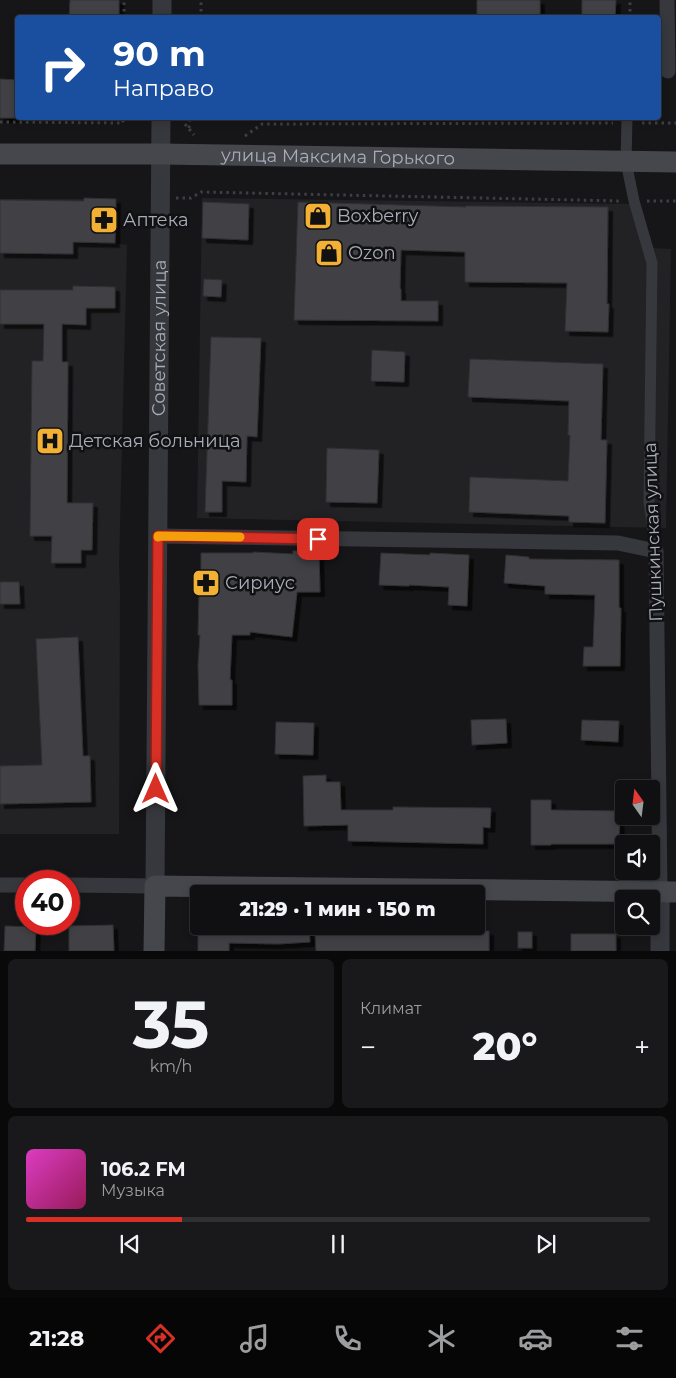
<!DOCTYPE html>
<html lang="ru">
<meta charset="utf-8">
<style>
:root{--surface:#101012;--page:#19191b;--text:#f1f3f6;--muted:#9c9d9f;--line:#303032;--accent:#d93025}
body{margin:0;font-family:Montserrat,sans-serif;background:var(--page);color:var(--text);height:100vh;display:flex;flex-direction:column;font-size:19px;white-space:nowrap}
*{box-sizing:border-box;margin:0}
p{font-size:16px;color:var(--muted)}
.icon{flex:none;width:28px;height:28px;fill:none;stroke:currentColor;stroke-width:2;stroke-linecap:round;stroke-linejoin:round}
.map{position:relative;height:951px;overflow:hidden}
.drawer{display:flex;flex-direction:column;gap:8px;padding:8px;background:#09090a;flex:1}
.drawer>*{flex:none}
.top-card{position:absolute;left:15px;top:15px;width:646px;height:105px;border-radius:5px;box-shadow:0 2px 8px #0003,0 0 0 1px var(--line);background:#1a4fa0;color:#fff;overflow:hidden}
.needle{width:32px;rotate:346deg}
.buttons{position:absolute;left:615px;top:780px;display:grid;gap:10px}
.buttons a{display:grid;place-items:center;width:45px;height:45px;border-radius:5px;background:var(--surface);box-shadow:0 2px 8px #0003,0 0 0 1px var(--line);font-size:25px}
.speed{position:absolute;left:15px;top:870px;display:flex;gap:10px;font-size:25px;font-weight:700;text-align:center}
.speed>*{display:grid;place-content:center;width:65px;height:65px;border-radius:50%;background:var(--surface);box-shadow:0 2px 8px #0003,0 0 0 1px var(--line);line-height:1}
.speed .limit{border:8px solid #d22;background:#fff;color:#111}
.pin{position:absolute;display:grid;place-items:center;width:42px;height:42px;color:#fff;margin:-21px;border-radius:10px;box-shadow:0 2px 8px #0006}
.me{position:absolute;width:55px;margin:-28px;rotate:0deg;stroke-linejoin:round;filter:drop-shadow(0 0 4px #0008)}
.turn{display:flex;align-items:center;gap:18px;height:105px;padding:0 15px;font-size:22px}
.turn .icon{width:65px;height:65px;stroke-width:2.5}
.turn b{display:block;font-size:35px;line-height:42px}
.big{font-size:38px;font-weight:800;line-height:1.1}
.drawer .widget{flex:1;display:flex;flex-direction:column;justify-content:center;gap:8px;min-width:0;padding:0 18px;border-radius:8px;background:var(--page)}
.drawer .dial{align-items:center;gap:0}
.dial b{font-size:65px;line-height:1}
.song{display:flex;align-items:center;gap:15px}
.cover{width:60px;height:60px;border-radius:8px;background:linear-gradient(135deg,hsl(310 70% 55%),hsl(330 70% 35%))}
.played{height:5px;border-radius:2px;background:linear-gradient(90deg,var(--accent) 25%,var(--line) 25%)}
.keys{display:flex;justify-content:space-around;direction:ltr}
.heat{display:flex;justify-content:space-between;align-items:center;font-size:28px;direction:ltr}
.drawer .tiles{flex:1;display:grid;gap:8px;grid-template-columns:1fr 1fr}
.widget:last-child{grid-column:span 2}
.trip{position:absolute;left:190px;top:885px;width:295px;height:50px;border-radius:5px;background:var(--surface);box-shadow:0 2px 8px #0003,0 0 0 1px var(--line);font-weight:800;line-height:50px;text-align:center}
.menu{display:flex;height:80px;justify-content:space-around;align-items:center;background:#060607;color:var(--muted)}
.menu .icon{width:35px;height:35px}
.menu .selected{color:var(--accent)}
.menu b{font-size:22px;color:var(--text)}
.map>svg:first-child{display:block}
.built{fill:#222225}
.building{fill:#404145;stroke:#303034;filter:url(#shadow)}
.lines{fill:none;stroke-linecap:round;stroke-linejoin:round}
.path{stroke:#3d3f44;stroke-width:3;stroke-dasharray:2.5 4;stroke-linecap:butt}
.pedestrian{stroke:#37383d;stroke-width:11}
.minor{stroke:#37383d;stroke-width:15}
.tertiary{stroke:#37383d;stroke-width:19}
.secondary{stroke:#45474d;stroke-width:21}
.route-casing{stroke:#8d1f18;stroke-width:12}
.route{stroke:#d93025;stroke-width:9}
.slow{stroke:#f59e0b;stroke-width:9}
.labels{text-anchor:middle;stroke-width:5;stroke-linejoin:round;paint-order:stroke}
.street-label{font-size:18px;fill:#a8adb8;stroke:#111113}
.poi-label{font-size:18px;fill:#a8adb8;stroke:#111113;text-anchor:start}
</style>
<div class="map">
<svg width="676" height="951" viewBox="0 0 676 951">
<defs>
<filter id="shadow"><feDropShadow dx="4.5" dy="4.5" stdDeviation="0" flood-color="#0009"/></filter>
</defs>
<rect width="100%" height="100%" fill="#161618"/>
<g class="built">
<path d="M 202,198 L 638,204 L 652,248 L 671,249 L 666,528 L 197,518 Z"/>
<path d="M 0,199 L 116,199 L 115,243 L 127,245 L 119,566 L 120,593 L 119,834 L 0,834 Z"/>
</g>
<g class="building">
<path d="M 70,0 L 119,0 L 119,18 L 69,18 Z"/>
<rect x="477" y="0" width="63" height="18"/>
<path d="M 582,0 L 616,0 L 615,18 L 582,18 Z"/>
<path d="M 0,79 L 18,80 L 18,118 L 0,118 Z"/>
<path d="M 84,198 L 116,199 L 115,243 L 73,242 L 73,254 L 0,253 L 0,200 L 84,201 Z"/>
<path d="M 203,202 L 249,204 L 248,240 L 202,238 Z"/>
<path d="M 298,202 L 466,207 L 466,206 L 608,207 L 607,304 L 609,304 L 608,332 L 565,331 L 567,283 L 465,282 L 465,252 L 401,250 L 400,289 L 401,289 L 401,301 L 438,301 L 438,321 L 294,320 Z"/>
<path d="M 204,279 L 222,280 L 221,297 L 203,296 Z"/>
<path d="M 73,286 L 115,287 L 115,308 L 86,308 L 86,325 L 62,324 L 62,362 L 68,362 L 67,503 L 93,503 L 92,550 L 81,550 L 81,563 L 51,563 L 52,536 L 30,536 L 32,361 L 43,361 L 44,324 L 0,324 L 0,290 L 73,290 Z"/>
<path d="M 211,337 L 261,338 L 257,437 L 247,436 L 246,482 L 222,481 L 222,512 L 205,512 Z"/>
<path d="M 372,350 L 405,352 L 404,382 L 371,381 Z"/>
<path d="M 470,359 L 603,364 L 601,440 L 607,440 L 605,523 L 569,522 L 569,516 L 469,512 L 470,477 L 568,481 L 570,435 L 568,435 L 569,401 L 468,397 Z"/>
<path d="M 327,448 L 379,450 L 377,503 L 326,502 Z"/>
<path d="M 293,551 L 319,551 L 320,592 L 297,592 L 292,637 L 250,632 L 250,635 L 232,635 L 230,680 L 232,680 L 232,705 L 199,705 L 198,665 L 200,635 L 198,635 L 199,595 L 201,595 L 201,553 L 253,553 L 253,552 L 293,554 Z"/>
<path d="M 381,553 L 430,555 L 430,553 L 469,555 L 467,606 L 448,605 L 449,587 L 409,585 L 409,586 L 379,585 Z"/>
<path d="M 506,555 L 529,557 L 529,559 L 619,560 L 619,608 L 621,608 L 620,666 L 583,666 L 584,647 L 593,647 L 595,595 L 545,594 L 545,586 L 504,583 Z"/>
<path d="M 0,582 L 19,582 L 20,604 L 0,604 Z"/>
<path d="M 78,637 L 83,756 L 90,756 L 91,802 L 0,804 L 0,766 L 42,765 L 36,639 Z"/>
<path d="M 506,719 L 507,743 L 472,745 L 471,720 Z"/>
<path d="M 582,720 L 619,721 L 618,742 L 581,740 Z"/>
<path d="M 276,722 L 314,723 L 313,755 L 275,754 Z"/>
<path d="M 326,775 L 326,782 L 340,782 L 341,810 L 393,810 L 393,807 L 491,808 L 490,828 L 483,827 L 483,844 L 348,841 L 348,825 L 304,826 L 303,776 Z"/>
<path d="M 531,800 L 551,800 L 551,810 L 620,811 L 619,844 L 551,844 L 551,845 L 531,845 Z"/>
<path d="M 113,925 L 114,951 L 69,951 L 69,926 Z"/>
<path d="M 5,926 L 36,927 L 35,951 L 4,951 Z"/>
<path d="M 198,926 L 262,927 L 262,931 L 309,928 L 310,942 L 278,944 L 229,943 L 229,951 L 198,951 Z"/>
<path d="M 332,929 L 332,930 L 397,929 L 397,932 L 489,931 L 489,951 L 316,951 L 315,930 Z"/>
<rect x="518" y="932" width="14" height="16"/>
<rect x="571" y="934" width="45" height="17"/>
</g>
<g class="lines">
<g class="path">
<path d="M 124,18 L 124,0"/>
<path d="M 201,18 L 201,0"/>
<path d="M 630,18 L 630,0"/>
<path d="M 0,122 L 123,123 L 123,118"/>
<path d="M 642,123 L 676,123"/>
<path d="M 185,124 L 194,135"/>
<path d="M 189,128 L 190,118"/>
<path d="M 245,136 L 262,124 L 613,123"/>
<path d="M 176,198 L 191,198 L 201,192 L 621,201"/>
<path d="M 647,201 L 676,201"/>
</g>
<path class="pedestrian" d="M 627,118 L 626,162 L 634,201 L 652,263 L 649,502 L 656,551"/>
<g class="minor">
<path d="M 667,0 L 668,71"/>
<path d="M 158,536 L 618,543 L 656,551 L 660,892"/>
<path d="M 0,885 L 26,885"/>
<path d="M 69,885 L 155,886"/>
</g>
<g class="tertiary">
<path d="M 162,18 L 162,0"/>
<path id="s1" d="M 155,886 L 161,118"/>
<path d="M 660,951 L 660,892"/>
</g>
<g class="secondary">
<path id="s2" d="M 0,154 L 161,154 L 676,162"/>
<path d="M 154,951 L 155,886 L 676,892"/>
</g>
</g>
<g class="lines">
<defs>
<path id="route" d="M 156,789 L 158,536 L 318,539"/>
</defs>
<use href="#route" class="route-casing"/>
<use href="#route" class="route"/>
<path class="slow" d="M 158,537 L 158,536 L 240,537"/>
</g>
<defs>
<symbol id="shop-square" viewBox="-11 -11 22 22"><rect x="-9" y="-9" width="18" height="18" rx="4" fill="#f2b134" stroke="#111113"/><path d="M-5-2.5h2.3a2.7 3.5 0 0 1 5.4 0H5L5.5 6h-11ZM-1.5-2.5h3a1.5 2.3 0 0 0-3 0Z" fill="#111"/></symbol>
<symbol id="pharmacy-square" viewBox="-11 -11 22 22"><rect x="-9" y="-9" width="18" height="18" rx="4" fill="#f2b134" stroke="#111113"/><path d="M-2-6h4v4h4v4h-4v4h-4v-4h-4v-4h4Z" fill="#111"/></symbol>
<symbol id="hospital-square" viewBox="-11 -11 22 22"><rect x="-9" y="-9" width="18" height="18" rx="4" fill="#f2b134" stroke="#111113"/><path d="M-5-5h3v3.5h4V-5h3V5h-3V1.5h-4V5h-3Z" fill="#111"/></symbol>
</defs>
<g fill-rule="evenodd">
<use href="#shop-square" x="302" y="200" width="32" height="32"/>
<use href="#pharmacy-square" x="88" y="204" width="32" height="32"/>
<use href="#shop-square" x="313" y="237" width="32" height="32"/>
<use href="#hospital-square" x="34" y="425" width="32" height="32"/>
<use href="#pharmacy-square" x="190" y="567" width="32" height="32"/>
</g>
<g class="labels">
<g class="street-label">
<text dy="6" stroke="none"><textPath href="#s2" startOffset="338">улица Максима Горького</textPath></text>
<text dy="6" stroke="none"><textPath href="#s1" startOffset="548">Советская улица</textPath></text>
<text transform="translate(653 532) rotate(-92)" y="6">Пушкинская улица</text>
</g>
<g class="poi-label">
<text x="337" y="222">Boxberry</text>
<text x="123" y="226">Аптека</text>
<text x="348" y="259">Ozon</text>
<text x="69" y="447">Детская больница</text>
<text x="225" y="589">Сириус</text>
</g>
</g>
</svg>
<div class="buttons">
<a><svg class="needle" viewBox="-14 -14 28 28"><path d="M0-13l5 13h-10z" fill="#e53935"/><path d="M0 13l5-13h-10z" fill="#9c9d9f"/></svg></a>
<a><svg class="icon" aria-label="sound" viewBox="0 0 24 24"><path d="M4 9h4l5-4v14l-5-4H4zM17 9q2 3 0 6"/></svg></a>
<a><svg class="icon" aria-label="search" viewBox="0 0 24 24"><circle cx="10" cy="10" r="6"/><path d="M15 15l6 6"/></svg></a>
</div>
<div class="speed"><div class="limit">40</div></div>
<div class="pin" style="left:318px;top:539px;background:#d93025"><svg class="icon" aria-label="arrive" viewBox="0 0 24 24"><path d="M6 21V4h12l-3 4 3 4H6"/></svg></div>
<svg class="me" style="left:156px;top:789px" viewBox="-20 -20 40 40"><path d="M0-17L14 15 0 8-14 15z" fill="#d93025" stroke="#fff" stroke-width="4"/></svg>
<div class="trip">21:29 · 1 мин · 150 m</div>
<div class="top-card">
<div class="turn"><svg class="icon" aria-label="right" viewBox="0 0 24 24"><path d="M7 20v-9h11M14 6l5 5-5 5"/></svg><div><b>90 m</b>Направо</div></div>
</div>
</div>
<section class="drawer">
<div class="tiles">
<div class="widget dial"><b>35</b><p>km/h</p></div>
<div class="widget"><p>Климат</p>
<div class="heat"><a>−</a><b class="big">20°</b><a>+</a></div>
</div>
<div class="widget">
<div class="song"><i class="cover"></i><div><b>106.2 FM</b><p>Музыка</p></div></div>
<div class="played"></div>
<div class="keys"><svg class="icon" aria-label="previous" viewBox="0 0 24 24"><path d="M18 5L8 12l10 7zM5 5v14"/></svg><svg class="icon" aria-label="pause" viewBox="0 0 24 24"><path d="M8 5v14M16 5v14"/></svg><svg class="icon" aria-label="next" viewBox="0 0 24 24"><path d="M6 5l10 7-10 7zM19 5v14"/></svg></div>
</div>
</div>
</section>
<nav class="menu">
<b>21:28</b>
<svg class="icon selected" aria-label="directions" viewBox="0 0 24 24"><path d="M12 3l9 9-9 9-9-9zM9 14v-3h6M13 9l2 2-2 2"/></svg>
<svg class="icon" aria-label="music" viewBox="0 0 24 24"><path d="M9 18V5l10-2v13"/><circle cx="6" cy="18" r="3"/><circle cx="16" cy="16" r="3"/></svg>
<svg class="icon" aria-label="phone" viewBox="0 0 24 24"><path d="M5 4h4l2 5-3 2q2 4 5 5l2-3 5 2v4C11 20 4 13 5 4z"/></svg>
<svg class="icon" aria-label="climate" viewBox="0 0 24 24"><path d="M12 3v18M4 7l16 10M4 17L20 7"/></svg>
<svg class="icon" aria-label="car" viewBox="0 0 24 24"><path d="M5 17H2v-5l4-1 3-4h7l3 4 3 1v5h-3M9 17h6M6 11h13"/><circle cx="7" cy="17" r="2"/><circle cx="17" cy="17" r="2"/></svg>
<svg class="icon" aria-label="filters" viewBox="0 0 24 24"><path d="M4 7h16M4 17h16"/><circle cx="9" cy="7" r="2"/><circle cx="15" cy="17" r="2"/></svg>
</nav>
